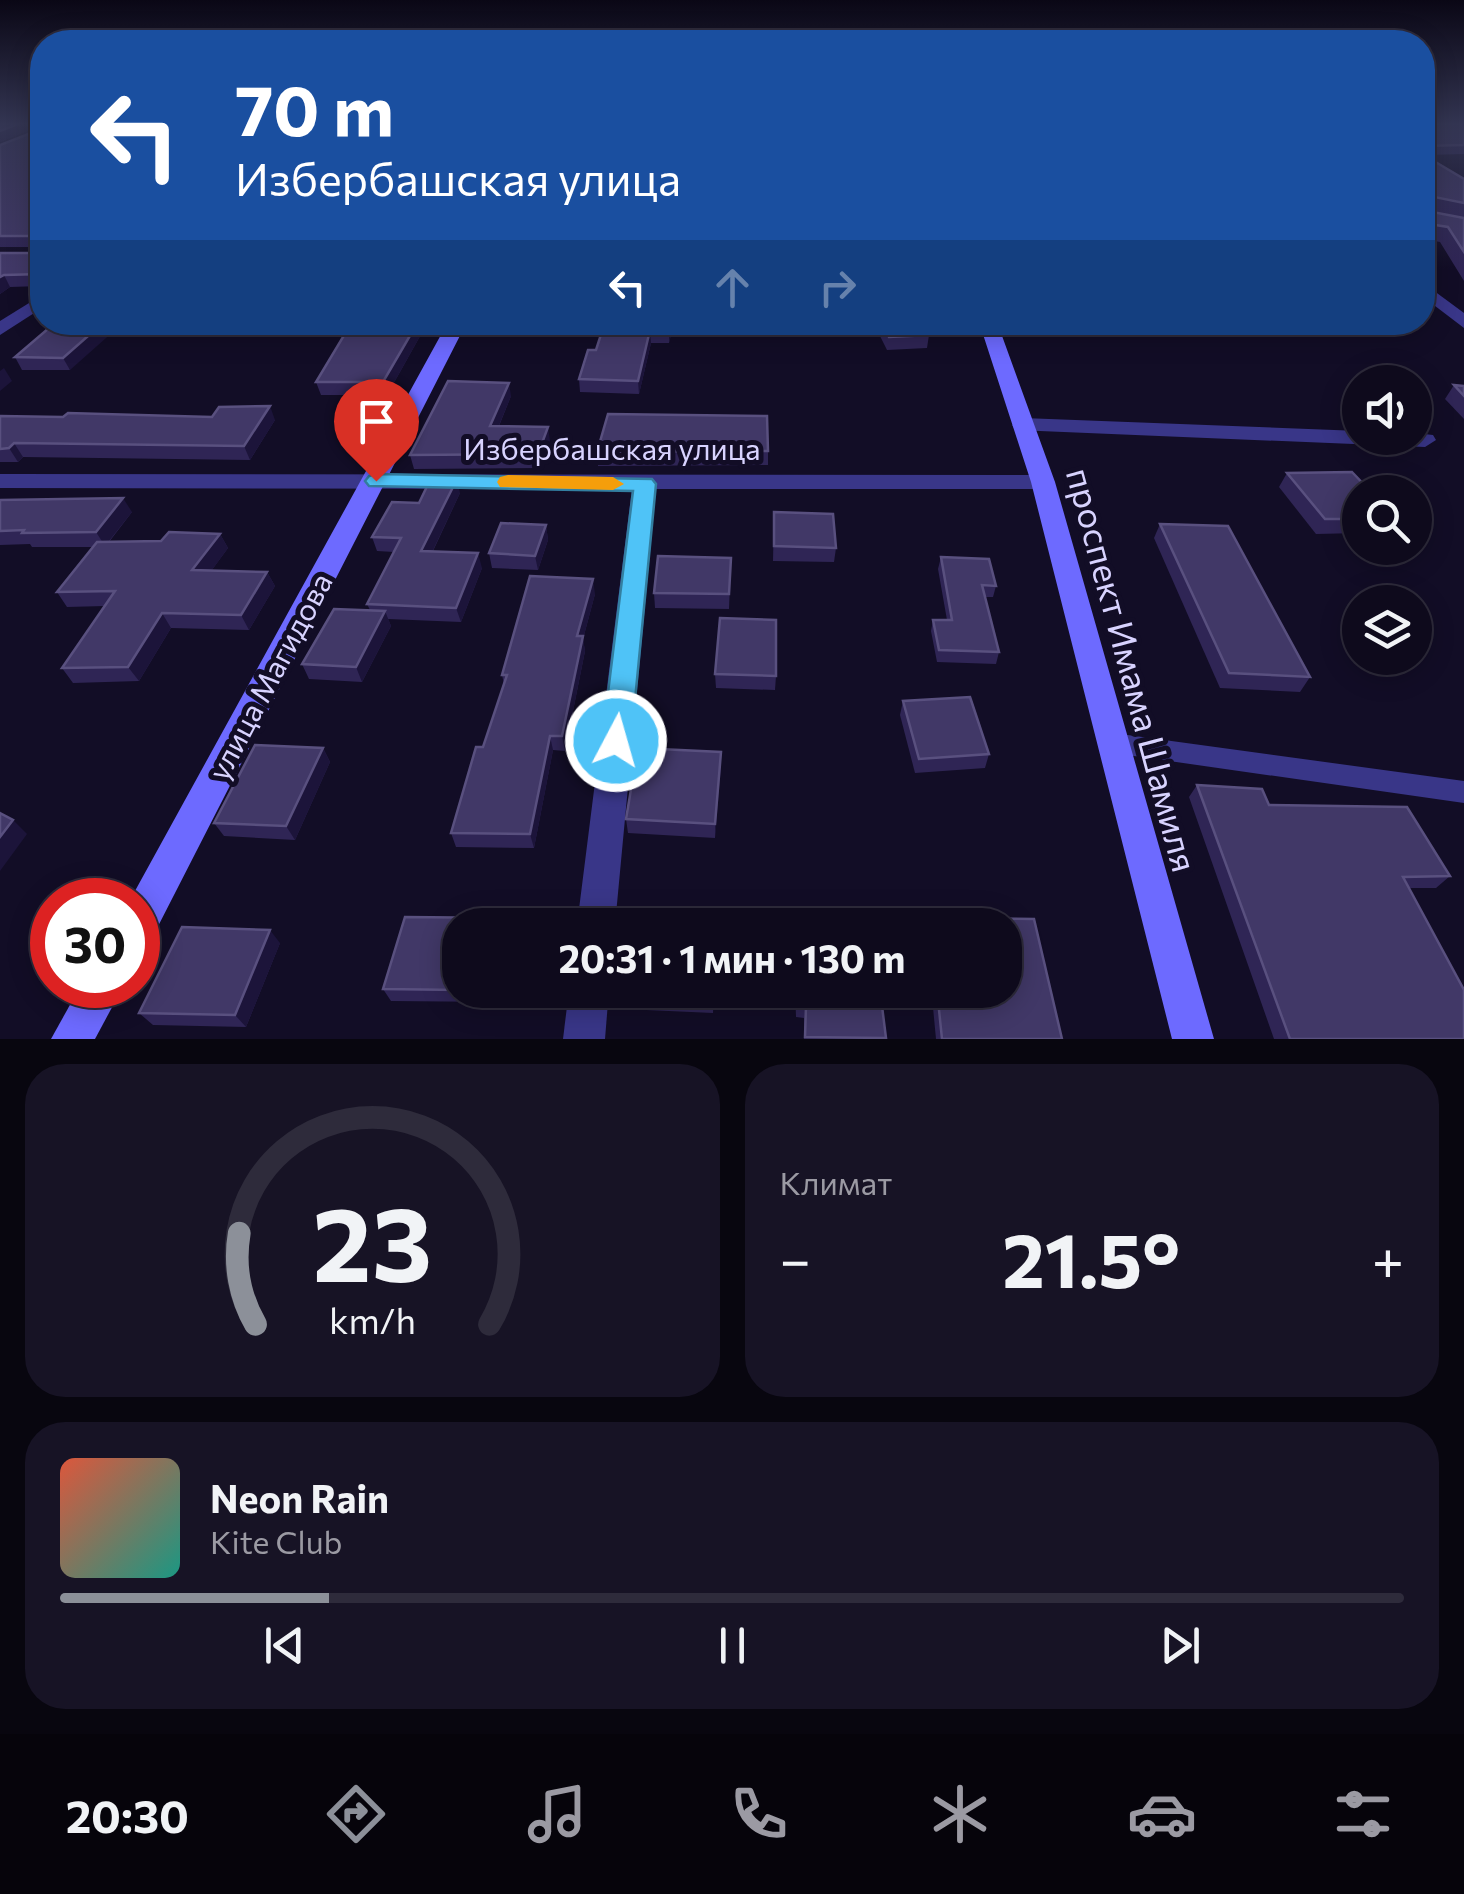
<!DOCTYPE html>
<html lang="ru">
<meta charset="utf-8">
<style>
:root{--surface:#0e0a1c;--page:#171325;--text:#f1f3f6;--muted:#9b9aa3;--line:#2e2b3b;--accent:#8c9099}
body{margin:0;font-family:Commissioner,sans-serif;background:var(--page);color:var(--text);height:100vh;display:flex;flex-direction:column;font-size:38px;white-space:nowrap}
*{box-sizing:border-box;margin:0}
p{font-size:32px;color:var(--muted)}
.icon{flex:none;width:55px;height:55px;fill:none;stroke:currentColor;stroke-width:2;stroke-linecap:round;stroke-linejoin:round}
.map{position:relative;height:1039px;overflow:hidden}
.side{display:flex;flex-direction:column;gap:25px;padding:25px;background:#08060f;flex:1}
.side>*{flex:none}
.banner{position:absolute;left:30px;top:30px;width:1405px;height:305px;border-radius:40px;box-shadow:0 5px 25px #0003,0 0 0 2px var(--line);background:#1a4fa0;color:#fff;overflow:hidden}
.controls{position:absolute;left:1342px;top:365px;display:grid;gap:20px}
.controls a{display:grid;place-items:center;width:90px;height:90px;border-radius:50%;background:var(--surface);box-shadow:0 5px 25px #0003,0 0 0 2px var(--line);font-size:50px}
.speed{position:absolute;left:30px;top:878px;display:flex;gap:20px;font-size:50px;font-weight:700;text-align:center}
.speed>*{display:grid;place-content:center;width:130px;height:130px;border-radius:50%;background:var(--surface);box-shadow:0 5px 25px #0003,0 0 0 2px var(--line);line-height:1}
.speed .limit{border:15px solid #d22;background:#fff;color:#111}
.pin{position:absolute;display:grid;place-items:center;width:85px;height:85px;color:#fff;margin:-102px -42px;border-radius:50% 50% 50% 0;rotate:-45deg;box-shadow:0 0 10px #0007}
.pin .icon{rotate:45deg}
.me{position:absolute;width:110px;margin:-55px;rotate:6deg;stroke-linejoin:round;filter:drop-shadow(0 0 8px #0008)}
.turn{display:flex;align-items:center;gap:35px;height:210px;padding:0 40px;font-size:45px}
.turn .icon{width:130px;height:130px;stroke-width:2.5}
.turn b{display:block;font-size:70px;line-height:85px}
.lanes{display:flex;align-items:center;height:95px;padding:0 40px;background:#0003;justify-content:center;gap:50px;direction:ltr}
.lanes .off{opacity:.35}
.big{font-size:75px;font-weight:700;line-height:1.1}
.side .card{flex:1;display:flex;flex-direction:column;justify-content:center;gap:15px;min-width:0;padding:0 35px;border-radius:40px;background:var(--page)}
.side .dial{align-items:center;gap:0}
.dial svg{height:260px;overflow:visible;fill:none;stroke:var(--line);stroke-width:7;stroke-linecap:round;text-anchor:middle}
.dial text{fill:var(--text);stroke:none}
.song{display:flex;align-items:center;gap:30px}
.cover{width:120px;height:120px;border-radius:15px;background:linear-gradient(135deg,hsl(10 70% 55%),hsl(170 70% 35%))}
.played{height:10px;border-radius:5px;background:linear-gradient(90deg,var(--accent) 20%,var(--line) 20%)}
.keys{display:flex;justify-content:space-around;direction:ltr}
.heat{display:flex;justify-content:space-between;align-items:center;font-size:55px;direction:ltr}
.side .tiles{flex:1;display:grid;gap:25px;grid-template-columns:1fr 1fr}
.card:last-child{grid-column:span 2}
.trip{position:absolute;left:442px;top:908px;width:580px;height:100px;border-radius:40px;background:var(--surface);box-shadow:0 5px 25px #0003,0 0 0 2px var(--line);font-weight:700;line-height:100px;text-align:center}
.tab-bar{display:flex;height:160px;justify-content:space-around;align-items:center;background:#06040b;color:var(--muted)}
.tab-bar .icon{width:70px;height:70px}
.tab-bar .selected{color:var(--accent)}
.tab-bar b{font-size:45px;color:var(--text)}
.map>svg:first-child{display:block}
.lines{fill:none;stroke-linecap:round;stroke-linejoin:round}
.lane{fill:#393688;fill-rule:evenodd}
.street{fill:#393688;fill-rule:evenodd}
.secondary{fill:#6d6aff;fill-rule:evenodd}
.wall{fill:#2f2555}
.shaded-wall{fill:#1c143a}
.building{fill:#413867;stroke:#59507f;stroke-width:2.5}
.route{fill:#4fc3f7;stroke:#337fa1;stroke-width:2.5}
.slow{fill:#f59e0b}
.labels{text-anchor:middle;stroke-width:10;stroke-linejoin:round;paint-order:stroke}
.street-label{font-size:30px;fill:#d8d3ff;stroke:#120d26}
.near-street-label{font-size:35px;fill:#d8d3ff;stroke:#120d26}
</style>
<div class="map">
<svg width="1464" height="1039" viewBox="0 0 1464 1039">
<rect width="100%" height="100%" fill="#120d26"/>
<g class="lines">
<path class="lane" d="M 1113,733 L 1464,781 L 1464,803 L 1113,753 L 1105,750 L 1102,743 L 1105,736 Z"/>
<g class="street">
<path d="M 1422,282 L 1464,313 L 1464,328 L 1422,296 Z"/>
<path d="M 42,295 L 42,308 L 0,335 L 0,321 Z"/>
<path d="M 1023,418 L 1360,431 L 1360,438 L 1415,438 L 1415,433 L 1433,435 L 1436,440 L 1425,447 L 1015,430 L 1012,425 Z"/>
<path d="M 0,474 L 1043,475 L 1055,482 L 1043,489 L 656,489 L 615,925 L 577,925 L 632,489 L 0,488 Z"/>
<path d="M 569,990 L 609,990 L 605,1039 L 563,1039 Z"/>
</g>
<g class="secondary">
<path d="M 448,322 L 467,322 L 152,938 L 138,943 L 138,900 L 130,900 Z"/>
<path d="M 979,322 L 997,322 L 1055,482 L 1214,1039 L 1172,1039 L 1031,482 Z"/>
<path d="M 81,985 L 124,985 L 95,1039 L 51,1039 Z"/>
</g>
</g>
<g class="wall">
<path d="M 0,124 L 42,124 L 42,286 L 10,287 L 0,294 L 0,253 L 36,253 L 38,247 L 0,247 L 0,145 L 39,130 L 39,126 L 0,142 Z"/>
<path d="M 1422,124 L 1464,126 L 1464,154 L 1426,155 L 1464,179 L 1464,281 L 1440,242 L 1422,239 Z"/>
<path d="M 56,322 L 70,370 L 22,370 L 15,357 Z"/>
<path d="M 428,322 L 387,395 L 321,395 L 316,382 Z"/>
<path d="M 488,322 L 534,322 L 489,325 Z"/>
<path d="M 605,322 L 674,322 L 669,343 L 651,343 L 639,394 L 580,392 L 579,379 L 596,350 Z"/>
<path d="M 873,322 L 922,322 L 929,335 L 927,348 L 887,350 Z"/>
<path d="M 1454,385 L 1464,386 L 1464,419 L 1445,399 Z"/>
<path d="M 511,396 L 499,426 L 550,441 L 541,468 L 414,469 L 410,455 Z"/>
<path d="M 0,416 L 275,420 L 250,460 L 23,457 L 18,462 L 0,462 Z"/>
<path d="M 768,451 L 768,465 L 598,466 L 597,452 Z"/>
<path d="M 1287,473 L 1360,492 L 1360,533 L 1316,534 L 1279,487 Z"/>
<path d="M 460,493 L 433,551 L 482,568 L 461,622 L 388,619 L 391,626 L 362,682 L 309,679 L 302,664 L 370,610 L 367,604 L 394,552 L 377,551 L 372,537 L 419,503 Z"/>
<path d="M 0,500 L 132,512 L 109,542 L 161,541 L 220,534 L 228,548 L 211,571 L 267,572 L 275,586 L 249,630 L 171,628 L 139,681 L 73,683 L 62,668 L 105,606 L 67,607 L 57,592 L 93,547 L 32,547 L 30,544 L 0,545 Z"/>
<path d="M 774,512 L 836,548 L 834,562 L 773,561 Z"/>
<path d="M 1160,524 L 1310,677 L 1300,692 L 1220,688 L 1154,538 Z"/>
<path d="M 546,525 L 548,540 L 538,570 L 492,568 L 489,553 Z"/>
<path d="M 941,557 L 996,586 L 993,597 L 985,597 L 999,652 L 996,664 L 937,662 L 931,631 L 933,620 L 947,620 L 938,569 Z"/>
<path d="M 731,558 L 729,609 L 655,608 L 654,593 Z"/>
<path d="M 595,594 L 583,639 L 585,651 L 565,751 L 553,750 L 534,848 L 456,847 L 451,833 L 483,747 L 504,684 L 502,675 Z"/>
<path d="M 715,674 L 776,676 L 775,690 L 716,688 Z"/>
<path d="M 903,701 L 989,754 L 985,768 L 915,773 L 900,715 Z"/>
<path d="M 323,748 L 330,762 L 295,840 L 224,836 L 214,823 Z"/>
<path d="M 721,752 L 715,838 L 628,833 L 626,819 Z"/>
<path d="M 1197,785 L 1269,805 L 1450,876 L 1436,888 L 1410,888 L 1464,1039 L 1274,1039 L 1189,797 Z"/>
<path d="M 916,918 L 1034,919 L 1062,1039 L 936,1039 L 932,997 L 881,996 L 885,1039 L 804,1039 L 804,1018 L 796,1017 L 795,990 L 1005,990 L 1005,925 L 914,925 Z"/>
<path d="M 280,943 L 246,1027 L 153,1025 L 139,1013 Z"/>
<path d="M 383,989 L 502,990 L 499,1002 L 391,1001 Z"/>
<path d="M 622,990 L 714,990 L 713,1013 L 624,1009 L 621,997 Z"/>
</g>
<g class="shaded-wall">
<path d="M 18,124 L 42,125 L 0,142 L 0,131 Z"/>
<path d="M 4,275 L 10,287 L 0,294 L 0,277 Z"/>
<path d="M 104,322 L 124,322 L 70,370 L 63,358 Z"/>
<path d="M 418,322 L 428,322 L 387,395 L 383,382 Z"/>
<path d="M 671,322 L 674,322 L 669,343 L 669,331 Z"/>
<path d="M 650,330 L 651,343 L 639,394 L 638,381 Z"/>
<path d="M 4,368 L 12,381 L 0,391 L 0,371 Z"/>
<path d="M 509,383 L 511,396 L 493,440 L 490,426 Z"/>
<path d="M 270,406 L 275,420 L 250,460 L 244,446 Z"/>
<path d="M 548,427 L 550,441 L 541,468 L 538,454 Z"/>
<path d="M 14,443 L 23,457 L 18,462 L 9,448 Z"/>
<path d="M 457,479 L 460,493 L 426,565 L 421,551 Z"/>
<path d="M 123,498 L 132,512 L 105,546 L 96,532 Z"/>
<path d="M 546,525 L 548,540 L 538,570 L 535,556 Z"/>
<path d="M 220,534 L 228,548 L 201,585 L 192,570 Z"/>
<path d="M 478,553 L 482,568 L 461,622 L 456,608 Z"/>
<path d="M 267,572 L 275,586 L 249,630 L 241,615 Z"/>
<path d="M 593,579 L 595,594 L 583,639 L 585,651 L 565,751 L 562,736 L 577,636 Z"/>
<path d="M 385,611 L 391,626 L 362,682 L 356,667 Z"/>
<path d="M 162,613 L 171,628 L 139,681 L 128,667 Z"/>
<path d="M 550,736 L 553,750 L 534,848 L 530,834 Z"/>
<path d="M 323,748 L 330,762 L 295,840 L 286,826 Z"/>
<path d="M 721,752 L 721,767 L 715,838 L 715,824 Z"/>
<path d="M 13,820 L 27,834 L 0,871 L 0,837 Z"/>
<path d="M 270,930 L 280,943 L 246,1027 L 235,1015 Z"/>
<path d="M 494,990 L 502,990 L 499,1002 Z"/>
</g>
<g class="building">
<path d="M 0,124 L 18,124 L 0,131 Z"/>
<path d="M 39,124 L 42,124 L 42,274 L 4,275 L 0,277 L 0,253 L 36,253 L 40,240 L 36,236 L 0,236 L 0,145 L 39,130 Z"/>
<path d="M 1422,124 L 1459,124 L 1464,126 L 1464,145 L 1422,146 Z"/>
<path d="M 1422,154 L 1464,179 L 1464,203 L 1430,196 L 1426,200 L 1427,211 L 1464,218 L 1464,252 L 1448,227 L 1422,223 Z"/>
<path d="M 56,322 L 104,322 L 63,358 L 15,357 Z"/>
<path d="M 352,322 L 418,322 L 383,382 L 316,382 Z"/>
<path d="M 605,322 L 671,322 L 669,331 L 650,330 L 638,381 L 579,379 L 588,350 L 596,350 Z"/>
<path d="M 881,322 L 922,322 L 929,335 L 889,337 Z"/>
<path d="M 448,381 L 509,383 L 490,426 L 548,427 L 538,454 L 410,455 Z"/>
<path d="M 1454,385 L 1464,386 L 1464,396 Z"/>
<path d="M 270,406 L 244,446 L 14,443 L 9,448 L 0,449 L 0,416 L 63,417 L 68,413 L 212,417 L 219,407 Z"/>
<path d="M 608,414 L 767,416 L 768,451 L 597,452 Z"/>
<path d="M 1352,472 L 1371,492 L 1360,492 L 1360,519 L 1325,519 L 1287,473 Z"/>
<path d="M 431,478 L 457,479 L 421,551 L 478,553 L 456,608 L 367,604 L 401,538 L 372,537 L 392,502 L 419,503 Z"/>
<path d="M 123,498 L 96,532 L 22,533 L 24,530 L 0,531 L 0,500 Z"/>
<path d="M 774,512 L 833,514 L 836,548 L 774,546 Z"/>
<path d="M 501,523 L 546,525 L 535,556 L 489,553 Z"/>
<path d="M 1160,524 L 1228,526 L 1310,677 L 1229,673 Z"/>
<path d="M 169,532 L 220,534 L 192,570 L 267,572 L 241,615 L 162,613 L 128,667 L 62,668 L 115,591 L 57,592 L 97,542 L 161,541 Z"/>
<path d="M 658,556 L 731,558 L 729,594 L 654,593 Z"/>
<path d="M 941,557 L 989,559 L 996,586 L 982,585 L 999,652 L 939,650 L 933,620 L 952,620 Z"/>
<path d="M 530,576 L 593,579 L 577,636 L 583,636 L 562,736 L 550,736 L 530,834 L 451,833 L 476,747 L 483,747 L 507,675 L 502,675 Z"/>
<path d="M 334,609 L 385,611 L 356,667 L 302,664 Z"/>
<path d="M 720,618 L 776,620 L 776,676 L 715,674 Z"/>
<path d="M 970,697 L 989,754 L 919,759 L 903,701 Z"/>
<path d="M 255,745 L 323,748 L 286,826 L 214,823 Z"/>
<path d="M 638,748 L 721,752 L 715,824 L 626,819 Z"/>
<path d="M 1197,785 L 1262,789 L 1269,805 L 1407,807 L 1450,876 L 1403,877 L 1464,990 L 1464,1039 L 1290,1039 Z"/>
<path d="M 0,813 L 13,820 L 0,837 Z"/>
<path d="M 405,917 L 509,918 L 507,925 L 460,925 L 460,990 L 383,989 Z"/>
<path d="M 916,918 L 1034,919 L 1062,1039 L 942,1039 L 937,990 L 1005,990 L 1005,925 L 917,925 Z"/>
<path d="M 182,927 L 270,930 L 235,1015 L 139,1013 Z"/>
<path d="M 622,990 L 713,990 L 713,1001 L 621,997 Z"/>
<path d="M 797,990 L 880,990 L 886,1038 L 805,1037 L 806,1006 L 798,1005 Z"/>
</g>
<linearGradient id="sky" x2="0" y2="1"><stop stop-color="#0a0715"/><stop offset="0.46" stop-color="#333552"/><stop offset="1" stop-color="#333552" stop-opacity="0"/></linearGradient>
<rect width="1464" height="269" fill="url(#sky)"/>
<path class="route" d="M 376,474 L 652,479 L 656,484 L 631,741 L 627,750 L 616,754 L 606,750 L 602,741 L 633,491 L 369,486 L 365,481 L 369,476 Z"/>
<path class="slow" d="M 508,475 L 613,477 L 624,484 L 613,490 L 500,487 L 497,482 L 500,477 Z"/>
<g class="labels">
<g class="street-label">
<text x="612" y="460">Избербашская улица</text>
<text transform="translate(271 677) rotate(-62)" y="10">улица Магидова</text>
</g>
<g class="near-street-label">
<text transform="translate(1131 670) rotate(75)" y="12">проспект Имама Шамиля</text>
</g>
</g>
</svg>
<div class="controls">
<a><svg class="icon" aria-label="sound" viewBox="0 0 24 24"><path d="M4 9h4l5-4v14l-5-4H4zM17 9q2 3 0 6"/></svg></a>
<a><svg class="icon" aria-label="search" viewBox="0 0 24 24"><circle cx="10" cy="10" r="6"/><path d="M15 15l6 6"/></svg></a>
<a><svg class="icon" aria-label="layers" viewBox="0 0 24 24"><path d="M12 4l9 5-9 5-9-5zM3 14l9 5 9-5"/></svg></a>
</div>
<div class="speed"><div class="limit">30</div></div>
<div class="pin" style="left:376px;top:481px;background:#d93025"><svg class="icon" aria-label="arrive" viewBox="0 0 24 24"><path d="M6 21V4h12l-3 4 3 4H6"/></svg></div>
<svg class="me" style="left:616px;top:741px" viewBox="-20 -20 40 40"><circle r="17" fill="#4fc3f7" stroke="#fff" stroke-width="3"/><path d="M0-11L8 9 0 5-8 9z" fill="#fff"/></svg>
<div class="trip">20:31 · 1 мин · 130 m</div>
<div class="banner">
<div class="turn"><svg class="icon" aria-label="left" viewBox="0 0 24 24"><path d="M17 20v-9H6M10 6l-5 5 5 5"/></svg><div><b>70 m</b>Избербашская улица</div></div>
<div class="lanes"><svg class="icon" aria-label="left" viewBox="0 0 24 24"><path d="M17 20v-9H6M10 6l-5 5 5 5"/></svg><svg class="icon off" aria-label="ahead" viewBox="0 0 24 24"><path d="M12 20V5M6 11l6-6 6 6"/></svg><svg class="icon off" aria-label="right" viewBox="0 0 24 24"><path d="M7 20v-9h11M14 6l5 5-5 5"/></svg></div>
</div>
</div>
<section class="side">
<div class="tiles">
<div class="card dial"><svg viewBox="0 0 100 80">
<path d="M14 69A42 42 0 1 1 86 69"/>
<path d="M14 69A42 42 0 0 1 9 41" stroke="#8c9099"/>
<text x="50" y="56" font-size="32" font-weight="700">23</text>
<text x="50" y="72" font-size="11">km/h</text>
</svg></div>
<div class="card"><p>Климат</p>
<div class="heat"><a>−</a><b class="big">21.5°</b><a>+</a></div>
</div>
<div class="card">
<div class="song"><i class="cover"></i><div><b>Neon Rain</b><p>Kite Club</p></div></div>
<div class="played"></div>
<div class="keys"><svg class="icon" aria-label="previous" viewBox="0 0 24 24"><path d="M18 5L8 12l10 7zM5 5v14"/></svg><svg class="icon" aria-label="pause" viewBox="0 0 24 24"><path d="M8 5v14M16 5v14"/></svg><svg class="icon" aria-label="next" viewBox="0 0 24 24"><path d="M6 5l10 7-10 7zM19 5v14"/></svg></div>
</div>
</div>
</section>
<nav class="tab-bar">
<b>20:30</b>
<svg class="icon selected" aria-label="directions" viewBox="0 0 24 24"><path d="M12 3l9 9-9 9-9-9zM9 14v-3h6M13 9l2 2-2 2"/></svg>
<svg class="icon" aria-label="music" viewBox="0 0 24 24"><path d="M9 18V5l10-2v13"/><circle cx="6" cy="18" r="3"/><circle cx="16" cy="16" r="3"/></svg>
<svg class="icon" aria-label="phone" viewBox="0 0 24 24"><path d="M5 4h4l2 5-3 2q2 4 5 5l2-3 5 2v4C11 20 4 13 5 4z"/></svg>
<svg class="icon" aria-label="climate" viewBox="0 0 24 24"><path d="M12 3v18M4 7l16 10M4 17L20 7"/></svg>
<svg class="icon" aria-label="car" viewBox="0 0 24 24"><path d="M5 17H2v-5l4-1 3-4h7l3 4 3 1v5h-3M9 17h6M6 11h13"/><circle cx="7" cy="17" r="2"/><circle cx="17" cy="17" r="2"/></svg>
<svg class="icon" aria-label="filters" viewBox="0 0 24 24"><path d="M4 7h16M4 17h16"/><circle cx="9" cy="7" r="2"/><circle cx="15" cy="17" r="2"/></svg>
</nav>
